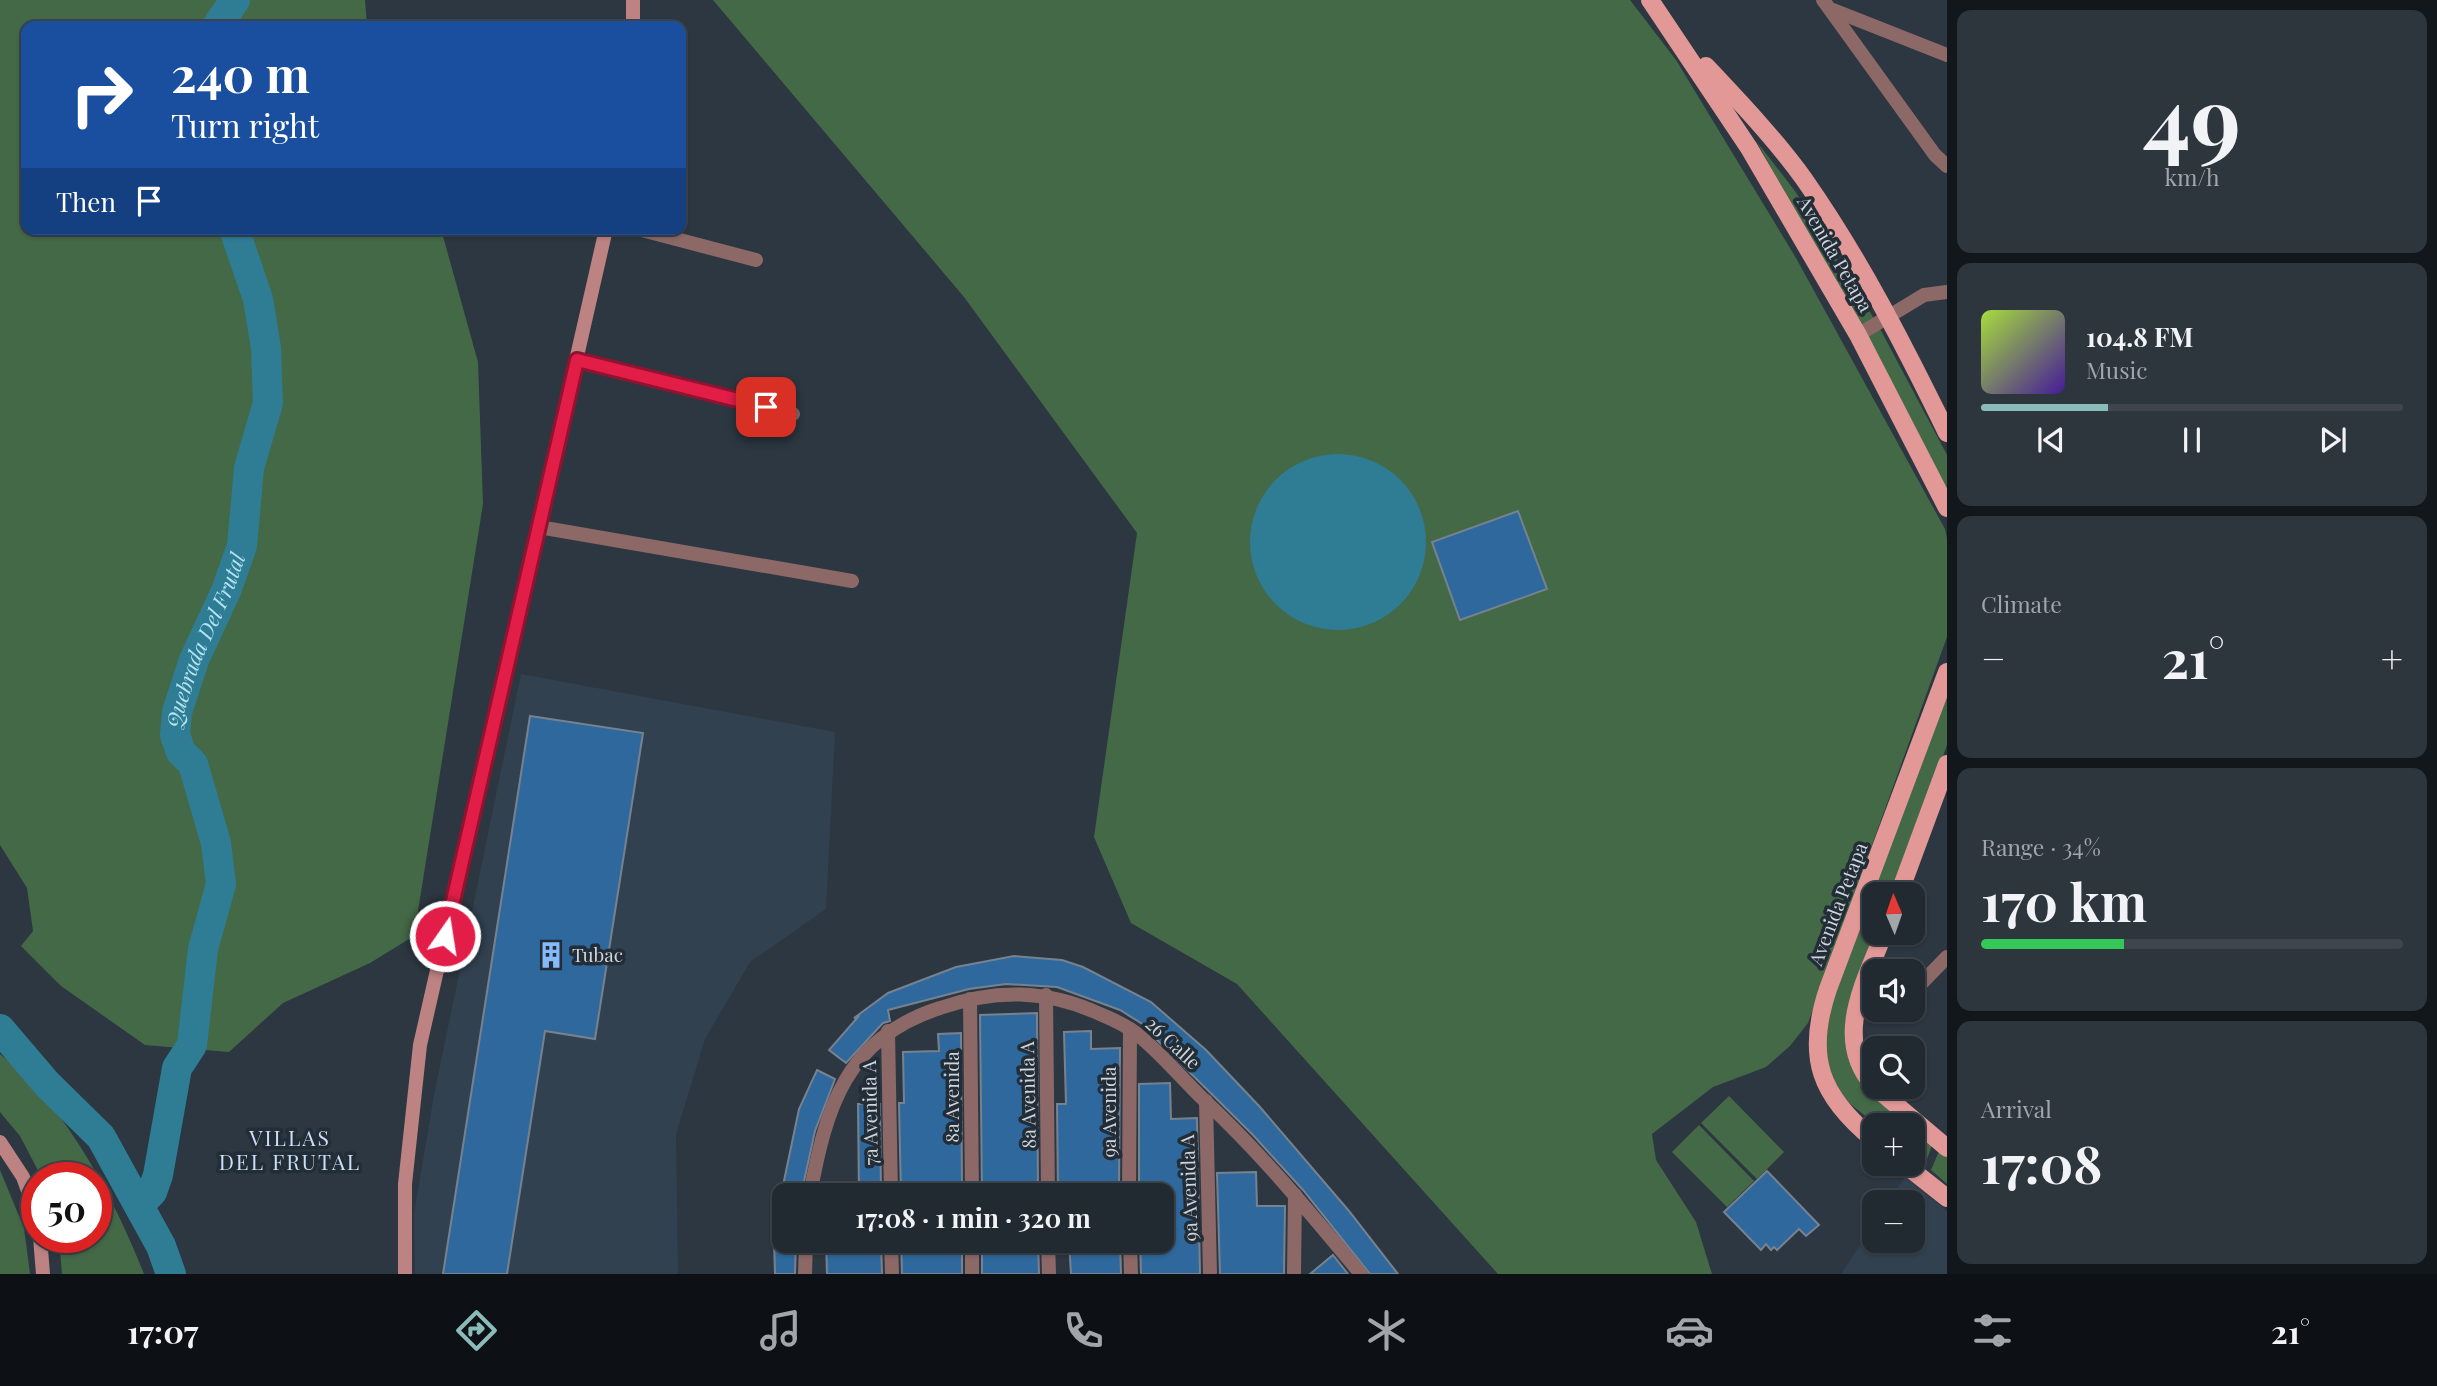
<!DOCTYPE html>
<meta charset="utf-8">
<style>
:root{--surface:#212931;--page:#2d353d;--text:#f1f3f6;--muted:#a2a6ab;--line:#3e454d;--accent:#8bbbb9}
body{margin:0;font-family:"Playfair Display",serif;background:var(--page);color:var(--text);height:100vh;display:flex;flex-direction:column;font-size:26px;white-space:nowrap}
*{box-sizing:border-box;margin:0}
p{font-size:23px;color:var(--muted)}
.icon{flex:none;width:38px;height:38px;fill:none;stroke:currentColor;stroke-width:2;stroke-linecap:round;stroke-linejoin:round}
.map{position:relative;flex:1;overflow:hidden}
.panel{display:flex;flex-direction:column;gap:10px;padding:10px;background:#12171b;width:490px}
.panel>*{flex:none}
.hud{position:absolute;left:21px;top:21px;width:665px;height:214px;border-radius:14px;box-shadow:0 2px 5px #0004,0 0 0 2px var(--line);background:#1a4fa0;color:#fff;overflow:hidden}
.needle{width:46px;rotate:358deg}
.fabs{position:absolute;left:1862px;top:882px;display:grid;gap:14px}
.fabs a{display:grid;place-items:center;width:63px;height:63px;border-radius:14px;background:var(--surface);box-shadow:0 2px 5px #0004,0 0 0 2px var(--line);font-size:35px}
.speed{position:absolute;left:21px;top:1162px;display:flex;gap:14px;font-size:35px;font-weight:700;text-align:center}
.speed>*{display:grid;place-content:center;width:91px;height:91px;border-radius:50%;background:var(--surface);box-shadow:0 2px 5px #0004,0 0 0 2px var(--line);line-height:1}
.speed .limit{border:10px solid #d22;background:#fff;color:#111}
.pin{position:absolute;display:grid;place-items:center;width:60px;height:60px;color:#fff;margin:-30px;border-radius:14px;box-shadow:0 4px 10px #0006}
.me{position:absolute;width:77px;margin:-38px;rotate:13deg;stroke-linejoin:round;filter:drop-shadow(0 0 5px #0008)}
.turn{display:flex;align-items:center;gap:24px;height:147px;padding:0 35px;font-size:32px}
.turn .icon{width:91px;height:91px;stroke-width:2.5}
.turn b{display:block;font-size:49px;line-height:60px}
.then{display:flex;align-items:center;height:66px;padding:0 35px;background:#0003;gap:14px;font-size:26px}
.big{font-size:52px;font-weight:700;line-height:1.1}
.panel .card{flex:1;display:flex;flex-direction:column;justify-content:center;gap:10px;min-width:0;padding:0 24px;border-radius:14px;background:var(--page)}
.panel .dial{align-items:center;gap:0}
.dial b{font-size:91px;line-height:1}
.song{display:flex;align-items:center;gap:21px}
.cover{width:84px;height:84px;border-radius:10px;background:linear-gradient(135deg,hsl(80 70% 55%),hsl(260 70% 35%))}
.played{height:7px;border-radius:4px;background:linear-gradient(90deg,var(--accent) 30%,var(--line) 30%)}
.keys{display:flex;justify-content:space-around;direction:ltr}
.heat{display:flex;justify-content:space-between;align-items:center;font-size:38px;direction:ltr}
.charge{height:10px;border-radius:5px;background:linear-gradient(90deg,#34c759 34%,var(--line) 0)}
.trip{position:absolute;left:772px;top:1183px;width:402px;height:70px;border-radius:14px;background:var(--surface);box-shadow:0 2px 5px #0004,0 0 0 2px var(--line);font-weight:700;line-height:70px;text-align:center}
.tabs{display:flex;height:112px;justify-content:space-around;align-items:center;background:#0d1014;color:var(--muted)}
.tabs .icon{width:49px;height:49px}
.tabs .selected{color:var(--accent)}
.tabs b{font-size:32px;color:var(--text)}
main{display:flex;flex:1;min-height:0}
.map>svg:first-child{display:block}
.built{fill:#324150}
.green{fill:#446947}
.water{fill:#2e7d95}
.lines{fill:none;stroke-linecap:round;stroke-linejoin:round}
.river{stroke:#2e7d95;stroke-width:30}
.building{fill:#2e689d;stroke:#77828f;stroke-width:2}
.street{stroke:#8c6867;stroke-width:14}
.secondary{stroke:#bd8382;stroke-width:14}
.primary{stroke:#e29896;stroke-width:18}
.route-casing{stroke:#92132f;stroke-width:18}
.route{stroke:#e11d48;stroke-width:12}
.labels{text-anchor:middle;stroke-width:7;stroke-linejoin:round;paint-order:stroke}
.street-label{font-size:19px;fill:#ced5db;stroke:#232d37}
.poi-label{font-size:19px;fill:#ced5db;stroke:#232d37;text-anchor:start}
.water-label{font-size:21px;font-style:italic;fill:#b4e4f4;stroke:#232d37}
.neighbourhood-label{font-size:21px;letter-spacing:2px;fill:#cadef7;stroke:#232d37}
</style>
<main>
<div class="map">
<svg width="1947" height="1274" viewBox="0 0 1947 1274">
<rect width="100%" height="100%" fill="#2c3741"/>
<g class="built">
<path d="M 521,674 L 835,732 L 826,909 L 750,962 L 705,1039 L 676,1134 L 678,1274 L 415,1274 L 414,1214 L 434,1095 Z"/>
<path d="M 1905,1177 L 1947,1211 L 1947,1274 L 1841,1274 L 1874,1224 L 1874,1241 L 1913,1241 L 1913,1202 L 1888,1202 Z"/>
</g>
<g class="green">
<path d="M 0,0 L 365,0 L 367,26 L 26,26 L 26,229 L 441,229 L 478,362 L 483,504 L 414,936 L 370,963 L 283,1003 L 229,1052 L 145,1045 L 61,986 L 21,946 L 33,931 L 27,888 L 0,845 Z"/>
<path d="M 713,0 L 1630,0 L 1676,60 L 1796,258 L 1945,529 L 1947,538 L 1947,637 L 1808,1023 L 1790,1046 L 1766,1067 L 1713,1087 L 1652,1134 L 1656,1160 L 1696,1222 L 1712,1274 L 1498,1274 L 1237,984 L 1131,923 L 1094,837 L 1137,533 L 964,297 Z"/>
<path d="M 1757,142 L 1795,191 L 1878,325 L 1947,455 L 1947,490 Z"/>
<path d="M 1947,693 L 1947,745 L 1891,894 L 1874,894 L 1874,909 L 1866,906 Z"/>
<path d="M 1862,917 L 1874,921 L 1874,933 L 1878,933 L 1846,1035 L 1909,1125 L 1878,1125 C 1865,1115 1847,1104 1838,1090 C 1803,1037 1843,969 1862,917 Z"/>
<path d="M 0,1054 C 12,1065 26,1075 36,1087 C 83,1141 118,1208 144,1274 L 62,1274 L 59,1237 L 96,1237 L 96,1178 L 42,1178 L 20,1136 L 0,1112 Z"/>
<path d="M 1729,1096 L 1784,1152 L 1757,1179 L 1701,1123 Z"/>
<path d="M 1699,1125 L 1754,1181 L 1727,1207 L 1672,1152 Z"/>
<path d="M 1913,1129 L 1932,1145 L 1925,1165 L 1913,1155 Z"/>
<path d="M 1940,1149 L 1947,1155 L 1947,1184 L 1931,1170 Z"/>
<path d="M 0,1170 L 24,1228 L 30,1274 L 0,1274 Z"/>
</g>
<circle class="water" cx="1338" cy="542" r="88"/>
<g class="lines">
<g class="river">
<path d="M 217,26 L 235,0"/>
<path d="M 0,1029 L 47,1084 L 101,1137 L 161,1246 L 171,1274"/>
<path id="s1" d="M 139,1205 L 152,1192 L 158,1175 L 177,1068 L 192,1045 L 203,949 L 221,884 L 216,843 L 193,764 L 181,752 L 175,735 L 177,712 L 194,660 L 226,591 L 242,546 L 249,468 L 268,403 L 266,348 L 258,299 L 234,229"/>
</g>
</g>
<g class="building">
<path d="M 1518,511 L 1547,589 L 1460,620 L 1432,542 Z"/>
<path d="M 530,716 L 643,733 L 595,1039 L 545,1031 L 507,1274 L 443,1274 Z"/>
<path d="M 1014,956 L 1062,960 L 1083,967 L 1151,1002 L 1206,1050 L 1260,1107 L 1349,1211 L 1398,1274 L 1370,1274 L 1303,1190 L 1253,1135 L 1147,1030 L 1152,1030 L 1120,1010 L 1057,987 L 1006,984 L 969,989 L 888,1010 L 890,1021 L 883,1023 L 846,1063 L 829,1050 L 858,1017 L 854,1018 L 888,993 L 956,967 Z"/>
<path d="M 1037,1013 L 1038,1195 L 982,1195 L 980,1015 Z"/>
<path d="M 1091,1031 L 1091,1049 L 1120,1048 L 1119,1195 L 1058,1195 L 1057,1104 L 1066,1104 L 1064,1032 Z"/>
<path d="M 961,1033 L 962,1195 L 901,1195 L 899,1103 L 904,1103 L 903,1052 L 939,1051 L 938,1034 Z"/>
<path d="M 817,1070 L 835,1079 L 815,1131 L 801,1195 L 781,1195 L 799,1109 Z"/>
<path d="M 1170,1083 L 1171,1119 L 1197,1118 L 1200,1274 L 1141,1274 L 1140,1241 L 1162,1241 L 1162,1195 L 1139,1195 L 1139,1084 Z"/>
<path d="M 858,1104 L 880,1104 L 881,1195 L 859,1195 Z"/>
<path d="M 1767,1171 L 1819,1225 L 1806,1236 L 1799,1229 L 1777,1250 L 1774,1247 L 1771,1250 L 1766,1244 L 1761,1250 L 1724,1212 Z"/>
<path d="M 1256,1172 L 1257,1206 L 1285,1206 L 1284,1274 L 1220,1274 L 1217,1173 Z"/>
<path d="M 774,1241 L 796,1241 L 795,1274 L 775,1274 Z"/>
<path d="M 826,1241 L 881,1241 L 882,1274 L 827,1274 Z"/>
<path d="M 901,1241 L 962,1241 L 962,1274 L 902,1274 Z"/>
<path d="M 982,1241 L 1038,1241 L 1039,1274 L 982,1274 Z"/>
<path d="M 1069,1241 L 1120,1241 L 1121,1274 L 1071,1274 Z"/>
<path d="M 1333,1255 L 1348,1274 L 1310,1274 Z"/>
</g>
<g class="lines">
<g class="street">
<path d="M 1823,0 L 1935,155 L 1947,166"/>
<path d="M 1833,10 L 1947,55"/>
<path d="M 638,229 L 756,260"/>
<path d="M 1858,335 L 1924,295 L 1947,292"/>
<path d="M 577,360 L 793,414"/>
<path d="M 539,527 L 852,581"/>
<path d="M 1913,992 L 1947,957"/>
<path d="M 1046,995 L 1048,1195"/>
<path d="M 970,999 L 972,1195"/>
<path d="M 888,1031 L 891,1195"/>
<path d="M 1206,1101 L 1210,1274"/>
<path d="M 810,1195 C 826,1107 846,1038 940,1008 C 995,989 1046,989 1100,1014 C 1112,1019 1126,1025 1137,1034 C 1162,1054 1182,1079 1205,1101 C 1262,1154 1311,1214 1361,1274"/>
<path d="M 1129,1195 L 1130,1029"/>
<path d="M 891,1241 L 892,1274"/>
<path d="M 972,1241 L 972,1274"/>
<path d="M 1048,1241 L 1049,1274"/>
<path d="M 1130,1241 L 1131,1274"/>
<path d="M 805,1274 L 806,1241"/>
<path d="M 1294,1274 L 1295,1195"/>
</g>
<g class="secondary">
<path d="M 633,0 L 633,26"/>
<path d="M 0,1142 L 23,1177 L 37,1216"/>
<path d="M 40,1237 L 43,1274"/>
<path d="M 405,1274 L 405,1184 L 420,1045 L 606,229"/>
</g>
<g class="primary">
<path d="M 1650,0 L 1749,148 L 1858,335 L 1947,508"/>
<path d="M 1706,66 C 1740,102 1775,139 1804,179 C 1860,259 1904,345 1947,433"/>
<path d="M 1899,894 L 1947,764"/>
<path d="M 1874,1086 C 1832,1039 1865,982 1884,933"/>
<path d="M 1875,1087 L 1947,1148"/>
<path d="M 1874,1140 C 1820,1096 1805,1057 1828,989 L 1947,672"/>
<path d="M 1904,1164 L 1947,1198"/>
</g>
</g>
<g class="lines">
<defs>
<path id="route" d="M 445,936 L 577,360 L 766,407"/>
</defs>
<use href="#route" class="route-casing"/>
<use href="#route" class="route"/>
</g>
<defs>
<symbol id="building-bare" viewBox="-9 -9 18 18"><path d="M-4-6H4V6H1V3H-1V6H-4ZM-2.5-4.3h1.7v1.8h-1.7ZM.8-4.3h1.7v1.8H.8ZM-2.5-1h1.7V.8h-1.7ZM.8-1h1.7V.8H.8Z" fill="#85bbfb" stroke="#232d37" stroke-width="2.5" paint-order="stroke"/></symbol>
</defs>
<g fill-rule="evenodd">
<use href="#building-bare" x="532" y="936" width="38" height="38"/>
</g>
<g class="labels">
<g class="street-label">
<text transform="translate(1835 254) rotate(60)" y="7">Avenida Petapa</text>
<text transform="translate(1838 904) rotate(-69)" y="7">Avenida Petapa</text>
<text transform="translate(1173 1043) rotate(43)" y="7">26 Calle</text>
<text transform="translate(1028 1095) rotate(-91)" y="7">8a Avenida A</text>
<text transform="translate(952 1097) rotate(-90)" y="7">8a Avenida</text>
<text transform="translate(1109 1112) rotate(-90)" y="7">9a Avenida</text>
<text transform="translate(870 1113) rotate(-91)" y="7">7a Avenida A</text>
<text transform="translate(1189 1188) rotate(-92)" y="7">9a Avenida A</text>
</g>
<g class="poi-label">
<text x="572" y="962">Tubac</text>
</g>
<g class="water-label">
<text dy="7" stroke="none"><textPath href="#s1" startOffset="595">Quebrada Del Frutal</textPath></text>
</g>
<g class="neighbourhood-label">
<text x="290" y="1146">VILLAS<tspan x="290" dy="24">DEL FRUTAL</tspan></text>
</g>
</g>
</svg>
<div class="fabs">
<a><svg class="needle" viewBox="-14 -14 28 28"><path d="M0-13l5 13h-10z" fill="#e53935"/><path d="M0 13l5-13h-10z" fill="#a2a6ab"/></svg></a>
<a><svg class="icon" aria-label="sound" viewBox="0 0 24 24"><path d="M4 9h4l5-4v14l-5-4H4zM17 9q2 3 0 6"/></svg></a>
<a><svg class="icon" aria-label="search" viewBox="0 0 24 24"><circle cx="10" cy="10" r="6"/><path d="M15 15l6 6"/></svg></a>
<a>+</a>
<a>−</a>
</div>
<div class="speed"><div class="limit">50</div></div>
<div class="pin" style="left:766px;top:407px;background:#d93025"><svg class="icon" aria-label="arrive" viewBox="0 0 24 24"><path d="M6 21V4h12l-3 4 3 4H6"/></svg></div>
<svg class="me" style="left:445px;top:936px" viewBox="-20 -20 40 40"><circle r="17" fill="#e11d48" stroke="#fff" stroke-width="3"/><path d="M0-11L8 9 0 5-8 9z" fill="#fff"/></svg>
<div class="trip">17:08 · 1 min · 320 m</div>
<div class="hud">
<div class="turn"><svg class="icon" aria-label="right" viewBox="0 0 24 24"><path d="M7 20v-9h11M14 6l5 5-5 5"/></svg><div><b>240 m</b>Turn right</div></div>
<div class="then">Then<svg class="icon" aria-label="arrive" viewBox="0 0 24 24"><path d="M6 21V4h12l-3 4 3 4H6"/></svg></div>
</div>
</div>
<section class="panel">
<div class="card dial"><b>49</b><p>km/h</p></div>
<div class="card">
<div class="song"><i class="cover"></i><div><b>104.8 FM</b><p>Music</p></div></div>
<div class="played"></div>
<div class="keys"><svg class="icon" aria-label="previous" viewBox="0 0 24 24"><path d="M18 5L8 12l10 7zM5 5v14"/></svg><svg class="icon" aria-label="pause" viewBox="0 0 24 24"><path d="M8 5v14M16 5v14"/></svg><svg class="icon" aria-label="next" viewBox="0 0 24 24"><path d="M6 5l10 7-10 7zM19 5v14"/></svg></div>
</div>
<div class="card"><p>Climate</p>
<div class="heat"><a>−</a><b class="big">21°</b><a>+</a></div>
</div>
<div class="card"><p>Range · 34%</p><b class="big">170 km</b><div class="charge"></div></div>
<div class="card"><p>Arrival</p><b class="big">17:08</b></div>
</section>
</main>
<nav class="tabs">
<b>17:07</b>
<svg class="icon selected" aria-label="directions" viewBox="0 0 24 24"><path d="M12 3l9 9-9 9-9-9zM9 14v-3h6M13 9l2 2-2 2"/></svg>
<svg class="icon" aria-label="music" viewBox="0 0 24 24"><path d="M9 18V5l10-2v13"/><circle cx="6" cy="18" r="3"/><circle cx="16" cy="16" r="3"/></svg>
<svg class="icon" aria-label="phone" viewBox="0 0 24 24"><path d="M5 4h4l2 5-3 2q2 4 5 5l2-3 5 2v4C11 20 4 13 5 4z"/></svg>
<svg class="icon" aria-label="climate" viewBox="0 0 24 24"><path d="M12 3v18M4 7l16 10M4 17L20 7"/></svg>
<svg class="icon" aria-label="car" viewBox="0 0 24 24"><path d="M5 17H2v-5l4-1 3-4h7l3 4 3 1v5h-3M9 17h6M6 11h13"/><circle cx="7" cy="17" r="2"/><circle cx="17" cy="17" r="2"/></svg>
<svg class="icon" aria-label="filters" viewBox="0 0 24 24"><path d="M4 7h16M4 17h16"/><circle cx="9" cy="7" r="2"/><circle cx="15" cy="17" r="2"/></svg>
<b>21°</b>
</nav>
